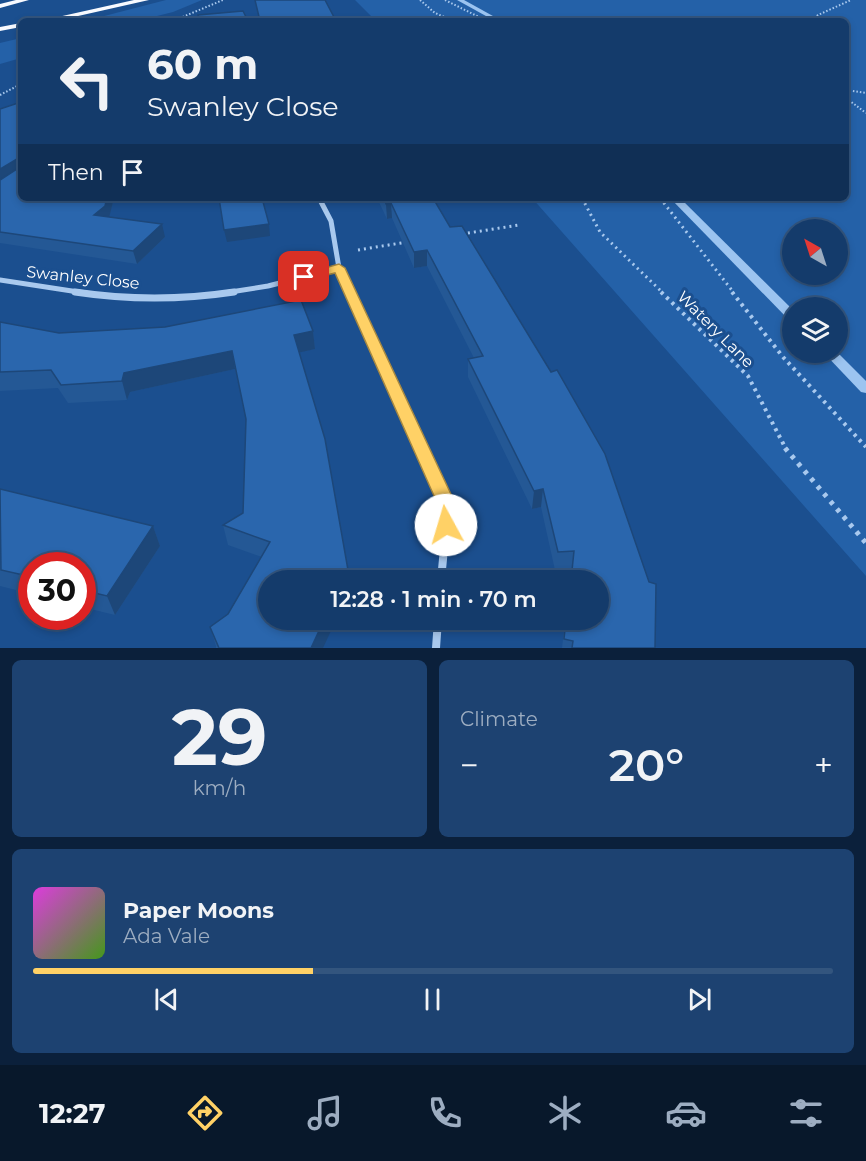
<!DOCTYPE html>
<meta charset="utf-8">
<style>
:root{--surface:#143b6b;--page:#1d4271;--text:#f1f3f6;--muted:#9dadc1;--line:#33557e;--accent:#ffd166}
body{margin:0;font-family:Montserrat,sans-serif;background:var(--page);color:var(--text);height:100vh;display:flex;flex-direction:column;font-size:22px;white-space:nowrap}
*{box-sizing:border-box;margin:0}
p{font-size:20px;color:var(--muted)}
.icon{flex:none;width:33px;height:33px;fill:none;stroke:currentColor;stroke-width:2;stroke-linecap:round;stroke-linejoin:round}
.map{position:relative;height:648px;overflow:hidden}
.details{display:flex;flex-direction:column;gap:12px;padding:12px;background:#0b203b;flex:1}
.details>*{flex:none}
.top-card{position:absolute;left:18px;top:18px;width:831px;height:183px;border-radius:9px;box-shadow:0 3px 9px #0003,0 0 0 2px var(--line);background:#143b6b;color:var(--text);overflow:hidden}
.needle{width:39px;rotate:321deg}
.controls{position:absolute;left:782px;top:219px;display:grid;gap:12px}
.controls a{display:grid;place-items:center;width:66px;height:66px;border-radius:50%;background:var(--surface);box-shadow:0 3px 9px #0003,0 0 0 2px var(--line);font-size:30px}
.speed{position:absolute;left:18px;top:552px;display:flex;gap:12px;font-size:30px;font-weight:700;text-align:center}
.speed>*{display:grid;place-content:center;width:78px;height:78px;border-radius:50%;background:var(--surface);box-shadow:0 3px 9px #0003,0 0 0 2px var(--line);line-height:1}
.speed .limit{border:9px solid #d22;background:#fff;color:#111}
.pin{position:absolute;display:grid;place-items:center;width:51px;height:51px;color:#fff;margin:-26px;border-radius:12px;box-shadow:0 3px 9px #0006}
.me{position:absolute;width:66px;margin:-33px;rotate:354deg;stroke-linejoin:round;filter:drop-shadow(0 0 4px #0008)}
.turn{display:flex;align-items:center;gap:21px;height:126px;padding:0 30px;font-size:27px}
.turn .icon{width:78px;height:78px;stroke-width:2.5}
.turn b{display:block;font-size:42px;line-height:51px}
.then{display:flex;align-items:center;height:57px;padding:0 30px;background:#0003;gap:12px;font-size:22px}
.big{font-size:45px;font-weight:600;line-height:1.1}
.details .widget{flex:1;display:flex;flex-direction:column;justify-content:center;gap:9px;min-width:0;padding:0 21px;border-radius:9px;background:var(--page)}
.details .dial{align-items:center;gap:0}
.dial b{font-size:78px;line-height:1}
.song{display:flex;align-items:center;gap:18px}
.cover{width:72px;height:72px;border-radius:9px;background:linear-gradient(135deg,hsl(300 70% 55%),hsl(100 70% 35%))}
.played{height:6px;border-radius:3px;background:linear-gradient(90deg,var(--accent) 35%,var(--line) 35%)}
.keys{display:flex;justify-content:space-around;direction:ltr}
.heat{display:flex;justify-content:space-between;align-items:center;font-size:33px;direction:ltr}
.details .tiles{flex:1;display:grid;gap:12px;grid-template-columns:1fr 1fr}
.widget:last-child{grid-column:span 2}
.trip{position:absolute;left:258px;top:570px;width:351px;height:60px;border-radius:30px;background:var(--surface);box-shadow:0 3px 9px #0003,0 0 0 2px var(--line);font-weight:600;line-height:60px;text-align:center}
.tab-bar{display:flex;height:96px;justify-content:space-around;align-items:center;background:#08182b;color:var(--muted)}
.tab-bar .icon{width:42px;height:42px}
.tab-bar .selected{color:var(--accent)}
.tab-bar b{font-size:27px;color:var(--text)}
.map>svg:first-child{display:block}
.green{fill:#2461a8;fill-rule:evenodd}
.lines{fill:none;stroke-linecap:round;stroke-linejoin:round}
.stream{fill:#9cc4f0;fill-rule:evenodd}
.path-far3{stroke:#a9c9ee;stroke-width:2;stroke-dasharray:1.5 2;stroke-linecap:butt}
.path-far2{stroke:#a9c9ee;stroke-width:3;stroke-dasharray:2 4;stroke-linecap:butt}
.path-far1{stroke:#a9c9ee;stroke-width:4;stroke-dasharray:3 4.5;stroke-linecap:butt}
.path{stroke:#a9c9ee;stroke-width:5;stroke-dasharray:4 6;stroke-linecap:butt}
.minor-far2{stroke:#a9c9ee;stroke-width:5}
.minor-far1{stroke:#a9c9ee;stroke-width:7}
.minor{stroke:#a9c9ee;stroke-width:8}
.trunk{fill:#f8faff;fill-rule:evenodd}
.wall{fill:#245895}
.shaded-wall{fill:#1d4779}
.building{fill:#2a66ad;stroke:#1d4779;stroke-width:1.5}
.route{fill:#ffd166;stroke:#a68842;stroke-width:1.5}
.labels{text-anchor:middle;stroke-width:6;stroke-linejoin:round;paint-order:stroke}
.street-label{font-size:16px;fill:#fff;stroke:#1b4f8f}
</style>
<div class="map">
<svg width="866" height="648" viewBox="0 0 866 648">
<rect width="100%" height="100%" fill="#1b4f8f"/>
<g class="green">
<path d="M 166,0 L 202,0 L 173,12 L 137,21 L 85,21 Z"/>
<path d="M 355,0 L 866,0 L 866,576 L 532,198 L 846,198 L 846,21 L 376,21 ZM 792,230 L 837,230 L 837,274 L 792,274 ZM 792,308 L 837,308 L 837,352 L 792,352 Z"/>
<path d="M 21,38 L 21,58 L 0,64 L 0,43 Z"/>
</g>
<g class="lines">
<g class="stream">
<path d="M 457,0 L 464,0 L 502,21 L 495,21 Z"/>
<path d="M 670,198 L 680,198 L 792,309 L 792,320 L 788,319 Z"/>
<path d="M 823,352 L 837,352 L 866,381 L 866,393 L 861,392 Z"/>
</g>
<g class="path-far3">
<path d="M 420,0 L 435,13 L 454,21"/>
<path d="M 445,0 L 487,21"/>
<path d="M 173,21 L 223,0"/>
<path d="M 812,21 L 818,15 L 851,0"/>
<path d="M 846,90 L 866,93"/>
<path d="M 0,95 L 21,84"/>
<path d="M 846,98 L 866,113"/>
</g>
<g class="path-far2">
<path d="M 582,198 L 600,232 L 663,293"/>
<path d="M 660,198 L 734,293"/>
<path d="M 462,234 L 519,225"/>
<path d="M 358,250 L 407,242"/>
</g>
<g class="path-far1">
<path d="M 661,292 L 748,376 L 786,449"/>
<path d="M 732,292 L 783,357 L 866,447"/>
</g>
<path class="path" d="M 785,448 L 866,543"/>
<g class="minor-far2">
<path d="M 319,198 L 331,221 L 339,268 L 350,293"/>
<path d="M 0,280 L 85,293"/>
<path d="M 224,293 L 268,286 L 339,268"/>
</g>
<g class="minor-far1">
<path d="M 75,292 C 128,300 181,300 234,292"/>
<path d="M 350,292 L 422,449"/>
</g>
<g class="minor">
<path d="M 421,448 L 448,507 L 441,580"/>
<path d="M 436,648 L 438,620"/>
</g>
<g class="trunk">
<path d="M 16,0 L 29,0 L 0,8 L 0,4 Z"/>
<path d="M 134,0 L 149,0 L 56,21 L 40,21 Z"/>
<path d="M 21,23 L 21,27 L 0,31 L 0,27 Z"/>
</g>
</g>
<g class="wall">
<path d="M 21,102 L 21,198 L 114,198 L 109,217 L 165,237 L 137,264 L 0,243 L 0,109 Z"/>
<path d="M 377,198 L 433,198 L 655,648 L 562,648 L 565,620 L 598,620 L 598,580 L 570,580 L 571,569 L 555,570 L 541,507 L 532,509 L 468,377 L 468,359 L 474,358 L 427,266 L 414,268 L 392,218 L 387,219 Z"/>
<path d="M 0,322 L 59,333 L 313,331 L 315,349 L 299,352 L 348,570 L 349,580 L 268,580 L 323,648 L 216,648 L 216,646 L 210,627 L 228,614 L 262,557 L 228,545 L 223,525 L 243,513 L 246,419 L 235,369 L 130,392 L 127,400 L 68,403 L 58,388 L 0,391 Z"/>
<path d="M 0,489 L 153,526 L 160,546 L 115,615 L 82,607 L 82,566 L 32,566 L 32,594 L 0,586 Z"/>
</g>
<g class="shaded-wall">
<path d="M 17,159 L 21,170 L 0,183 L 0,169 Z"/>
<path d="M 107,198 L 114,198 L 109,218 L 94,215 Z"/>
<path d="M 391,203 L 392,218 L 387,219 L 386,204 Z"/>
<path d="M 162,224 L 165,237 L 137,264 L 133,251 Z"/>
<path d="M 269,224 L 270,236 L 227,242 L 224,230 Z"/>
<path d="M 427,250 L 427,266 L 414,268 L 414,252 Z"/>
<path d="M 313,331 L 315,349 L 297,353 L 294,335 Z"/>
<path d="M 232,351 L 235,369 L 130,392 L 127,400 L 122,381 L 124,373 Z"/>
<path d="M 543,489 L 541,507 L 532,509 L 534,491 Z"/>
<path d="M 153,526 L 160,546 L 115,615 L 107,596 Z"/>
<path d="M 348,570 L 349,580 L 343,580 Z"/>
<path d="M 324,620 L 336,620 L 323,648 L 311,648 Z"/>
</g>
<g class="building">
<path d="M 255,0 L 325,0 L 335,19 L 350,18 L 352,21 L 260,21 Z"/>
<path d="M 243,11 L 248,21 L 196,21 L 199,20 L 198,15 Z"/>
<path d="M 21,102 L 21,162 L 17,159 L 0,169 L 0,109 Z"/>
<path d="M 21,165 L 21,198 L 107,198 L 105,206 L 94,215 L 162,224 L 133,251 L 0,232 L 0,180 L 20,167 Z"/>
<path d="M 219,198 L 262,198 L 269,224 L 224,230 Z"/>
<path d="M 384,198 L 433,198 L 450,227 L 462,226 L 551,372 L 557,370 L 605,454 L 649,582 L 656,584 L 655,648 L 572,648 L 573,641 L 564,639 L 566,620 L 598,620 L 598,580 L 571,580 L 574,551 L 558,552 L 543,489 L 534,491 L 468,359 L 483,356 L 427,250 L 414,252 L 391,203 L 386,204 Z"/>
<path d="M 301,300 L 313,331 L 294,335 L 325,439 L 348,570 L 343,580 L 268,580 L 268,620 L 324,620 L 311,648 L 219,648 L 210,627 L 228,614 L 270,542 L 223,525 L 243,513 L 246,419 L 232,351 L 124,373 L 122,381 L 61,385 L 51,370 L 0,372 L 0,322 L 59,333 L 165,327 Z"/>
<path d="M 0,489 L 153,526 L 107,596 L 82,590 L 82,566 L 32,566 L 32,577 L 1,570 Z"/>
</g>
<path class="route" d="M 339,264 L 345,268 L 457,507 L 453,531 L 446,533 L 440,531 L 437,525 L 439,507 L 335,273 L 304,281 L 297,277 L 299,275 Z"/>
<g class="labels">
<g class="street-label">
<text transform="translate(83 277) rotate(6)" y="6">Swanley Close</text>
<text transform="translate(716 329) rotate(45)" y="6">Watery Lane</text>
</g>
</g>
</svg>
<div class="controls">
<a><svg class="needle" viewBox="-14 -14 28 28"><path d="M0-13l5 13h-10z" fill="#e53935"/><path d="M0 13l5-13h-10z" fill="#9dadc1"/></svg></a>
<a><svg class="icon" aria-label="layers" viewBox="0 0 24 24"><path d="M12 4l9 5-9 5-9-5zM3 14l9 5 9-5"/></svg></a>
</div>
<div class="speed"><div class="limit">30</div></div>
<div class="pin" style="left:304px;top:277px;background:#d93025"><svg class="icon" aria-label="arrive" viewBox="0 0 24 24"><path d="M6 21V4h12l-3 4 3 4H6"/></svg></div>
<svg class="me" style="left:446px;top:525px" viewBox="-20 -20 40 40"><circle r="19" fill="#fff"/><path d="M0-13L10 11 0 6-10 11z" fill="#ffd166"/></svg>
<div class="trip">12:28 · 1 min · 70 m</div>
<div class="top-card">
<div class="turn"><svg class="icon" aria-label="left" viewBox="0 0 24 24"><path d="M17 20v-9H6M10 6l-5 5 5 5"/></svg><div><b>60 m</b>Swanley Close</div></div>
<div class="then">Then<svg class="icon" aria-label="arrive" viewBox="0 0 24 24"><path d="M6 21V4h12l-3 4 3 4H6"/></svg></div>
</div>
</div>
<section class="details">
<div class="tiles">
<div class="widget dial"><b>29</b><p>km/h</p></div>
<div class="widget"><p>Climate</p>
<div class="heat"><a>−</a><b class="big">20°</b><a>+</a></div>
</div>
<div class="widget">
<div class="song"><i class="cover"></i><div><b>Paper Moons</b><p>Ada Vale</p></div></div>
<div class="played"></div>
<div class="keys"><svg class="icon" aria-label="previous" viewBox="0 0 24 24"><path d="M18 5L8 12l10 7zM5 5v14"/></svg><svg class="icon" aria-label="pause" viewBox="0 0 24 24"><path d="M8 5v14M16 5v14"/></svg><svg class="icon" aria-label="next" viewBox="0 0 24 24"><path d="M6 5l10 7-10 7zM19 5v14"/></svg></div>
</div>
</div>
</section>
<nav class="tab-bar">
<b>12:27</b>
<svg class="icon selected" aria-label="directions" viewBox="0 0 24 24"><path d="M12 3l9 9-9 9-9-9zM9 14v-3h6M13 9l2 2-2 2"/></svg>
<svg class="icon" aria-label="music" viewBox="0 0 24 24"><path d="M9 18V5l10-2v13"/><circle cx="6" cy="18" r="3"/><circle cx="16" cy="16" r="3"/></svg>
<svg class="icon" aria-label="phone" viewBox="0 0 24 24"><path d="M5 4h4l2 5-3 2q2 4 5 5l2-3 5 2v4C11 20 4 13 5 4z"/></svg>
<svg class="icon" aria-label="climate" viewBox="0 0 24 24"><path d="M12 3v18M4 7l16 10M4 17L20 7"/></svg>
<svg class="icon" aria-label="car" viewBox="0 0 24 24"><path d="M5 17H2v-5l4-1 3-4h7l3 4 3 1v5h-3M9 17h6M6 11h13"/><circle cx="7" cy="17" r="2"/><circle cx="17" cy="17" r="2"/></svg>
<svg class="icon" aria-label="filters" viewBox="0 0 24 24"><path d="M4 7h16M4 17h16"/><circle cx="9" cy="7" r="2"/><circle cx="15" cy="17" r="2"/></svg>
</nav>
